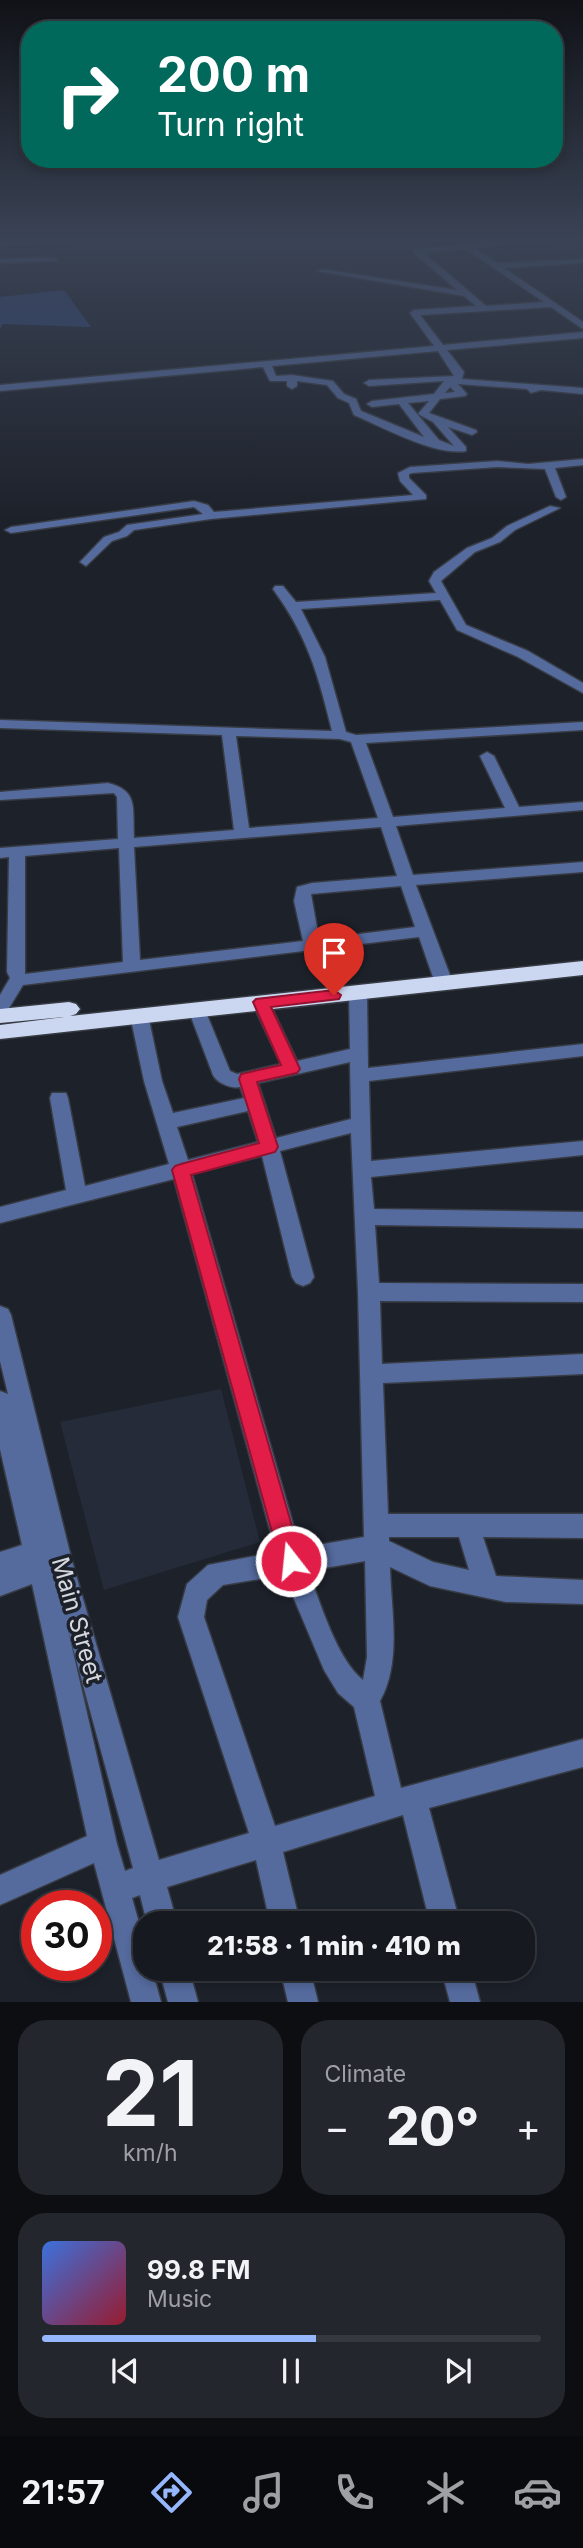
<!DOCTYPE html>
<meta charset="utf-8">
<style>
:root{--surface:#161920;--page:#23262d;--text:#f1f3f6;--muted:#9ea0a5;--line:#35383e;--accent:#96b6fd}
body{margin:0;font-family:Inter,sans-serif;background:var(--page);color:var(--text);height:100vh;display:flex;flex-direction:column;font-size:26px;white-space:nowrap}
*{box-sizing:border-box;margin:0}
p{font-size:23px;color:var(--muted)}
.icon{flex:none;width:38px;height:38px;fill:none;stroke:currentColor;stroke-width:2;stroke-linecap:round;stroke-linejoin:round}
.map{position:relative;height:2002px;overflow:hidden}
.side{display:flex;flex-direction:column;gap:18px;padding:18px;background:#0c0e12;flex:1}
.side>*{flex:none}
.banner{position:absolute;left:21px;top:21px;width:542px;height:147px;border-radius:28px;box-shadow:0 4px 10px #0003,0 0 0 2px var(--line);background:#00695c;color:#fff;overflow:hidden}
.speed{position:absolute;left:21px;top:1890px;display:flex;gap:14px;font-size:35px;font-weight:700;text-align:center}
.speed>*{display:grid;place-content:center;width:91px;height:91px;border-radius:50%;background:var(--surface);box-shadow:0 4px 10px #0003,0 0 0 2px var(--line);line-height:1}
.speed .limit{border:10px solid #d22;background:#fff;color:#111}
.pin{position:absolute;display:grid;place-items:center;width:60px;height:60px;color:#fff;margin:-72px -30px;border-radius:50% 50% 50% 0;rotate:-45deg;box-shadow:0 0 7px #0007}
.pin .icon{rotate:45deg}
.me{position:absolute;width:77px;margin:-38px;rotate:344deg;stroke-linejoin:round;filter:drop-shadow(0 0 5px #0008)}
.turn{display:flex;align-items:center;gap:24px;height:147px;padding:0 21px;font-size:32px}
.turn .icon{width:91px;height:91px;stroke-width:2.5}
.turn b{display:block;font-size:49px;line-height:60px}
.big{font-size:52px;font-weight:800;line-height:1.1}
.side .card{flex:1;display:flex;flex-direction:column;justify-content:center;gap:10px;min-width:0;padding:0 24px;border-radius:28px;background:var(--page)}
.side .dial{align-items:center;gap:0}
.dial b{font-size:91px;line-height:1}
.song{display:flex;align-items:center;gap:21px}
.cover{width:84px;height:84px;border-radius:10px;background:linear-gradient(135deg,hsl(220 70% 55%),hsl(350 70% 35%))}
.played{height:7px;border-radius:4px;background:linear-gradient(90deg,var(--accent) 55%,var(--line) 55%)}
.keys{display:flex;justify-content:space-around;direction:ltr}
.heat{display:flex;justify-content:space-between;align-items:center;font-size:38px;direction:ltr}
.side .tiles{flex:1;display:grid;gap:18px;grid-template-columns:1fr 1fr}
.card:last-child{grid-column:span 2}
.trip{position:absolute;left:133px;top:1911px;width:402px;height:70px;border-radius:28px;background:var(--surface);box-shadow:0 4px 10px #0003,0 0 0 2px var(--line);font-weight:800;line-height:70px;text-align:center}
.tab-bar{display:flex;height:112px;justify-content:space-around;align-items:center;background:#090a0d;color:var(--muted)}
.tab-bar .icon{width:49px;height:49px}
.tab-bar .active{color:var(--accent)}
.tab-bar b{font-size:32px;color:var(--text)}
.map>svg:first-child{display:block}
.built{fill:#252b39}
.green{fill:#2f467c}
.lines{fill:none;stroke-linecap:round;stroke-linejoin:round}
.minor-casing{stroke:#373b43;stroke-width:3}
.highway-casing{stroke:#373b43;stroke-width:3}
.minor{fill:#556b9e;fill-rule:evenodd}
.highway{fill:#cbd7f0;fill-rule:evenodd}
.route{fill:#e11d48;stroke:#92132f;stroke-width:2}
.labels{text-anchor:middle;stroke-width:7;stroke-linejoin:round;paint-order:stroke}
.near-street-label{font-size:24px;fill:#d5d8de;stroke:#1d212a}
</style>
<div class="map">
<svg width="583" height="2002" viewBox="0 0 583 2002">
<rect width="100%" height="100%" fill="#1d212a"/>
<path class="built" d="M 221,1389 L 260,1542 L 104,1590 L 60,1422 Z"/>
<path class="green" d="M 64,290 L 91,327 L 3,324 L 0,329 L 0,297 Z"/>
<g class="lines">
<defs>
<g id="minor">
<path d="M 71,240 L 67,242 L 0,246 L 0,242 Z"/>
<path d="M 513,240 L 546,240 L 475,248 L 498,263 L 583,259 L 583,263 L 504,268 L 583,322 L 583,329 L 551,307 L 420,315 L 443,345 L 583,332 L 583,338 L 447,350 L 464,372 L 462,379 L 583,388 L 583,394 L 541,390 L 531,393 L 527,389 L 458,384 L 467,394 L 465,396 L 440,399 L 429,413 L 476,430 L 477,432 L 472,435 L 448,427 L 466,447 L 466,451 C 434,456 383,427 354,415 L 349,403 L 338,398 L 327,385 L 297,381 L 297,386 L 292,389 L 287,386 L 287,381 L 270,381 L 263,367 L 0,391 L 0,385 L 434,346 L 410,313 L 414,310 L 476,306 L 464,296 L 317,271 L 321,269 L 457,290 L 414,253 L 414,249 L 460,245 L 458,243 L 462,241 L 469,244 ZM 466,249 L 544,302 L 486,306 L 424,253 ZM 438,351 L 454,376 L 369,380 L 364,383 L 369,386 L 444,381 L 434,394 L 372,401 L 367,404 L 372,407 L 399,404 L 424,437 L 361,411 L 356,399 L 344,394 L 333,381 L 292,375 L 276,376 L 272,366 ZM 450,387 L 455,392 L 445,393 ZM 429,401 L 418,414 L 433,422 L 454,446 L 439,440 L 408,403 Z"/>
<path d="M 54,257 L 57,261 L 0,263 L 0,259 Z"/>
<path d="M 583,459 L 583,465 L 555,468 L 566,497 L 561,500 L 556,497 L 545,469 L 497,467 L 412,473 L 409,474 L 409,478 L 426,495 L 426,499 L 211,519 L 134,530 L 127,536 L 112,541 L 86,566 L 80,562 L 104,537 L 119,532 L 127,525 L 203,514 L 194,507 L 11,533 L 5,530 L 11,527 L 194,501 L 208,505 L 214,512 L 413,495 L 400,481 L 398,473 L 410,467 L 497,461 L 528,464 Z"/>
<path d="M 550,506 L 560,508 L 515,530 L 500,542 L 475,552 L 441,581 L 466,625 L 528,651 L 583,683 L 583,693 L 518,657 L 457,630 L 440,600 L 301,609 L 325,657 L 346,732 L 356,735 L 583,722 L 583,730 L 366,743 L 393,817 L 505,808 L 480,756 L 487,752 L 494,756 L 519,807 L 583,802 L 583,810 L 396,826 L 413,875 L 583,862 L 583,872 L 416,885 L 453,983 L 444,989 L 435,983 L 419,937 L 23,985 L 6,1013 L 0,1015 L 0,995 L 10,978 L 7,972 L 9,857 L 0,858 L 0,848 L 118,839 L 117,797 L 114,793 L 0,800 L 0,792 L 108,783 C 140,791 132,810 134,838 L 234,830 L 222,735 L 0,728 L 0,720 L 332,731 C 318,674 308,637 273,589 L 275,586 L 283,586 L 296,602 L 436,593 L 429,581 L 434,572 L 467,548 L 492,538 L 507,526 ZM 236,736 L 340,739 L 351,742 L 378,818 L 249,828 ZM 381,827 L 397,876 L 312,883 L 297,887 L 294,901 L 303,941 L 140,960 L 134,847 ZM 119,848 L 123,962 L 25,974 L 25,856 ZM 401,886 L 415,927 L 319,939 L 311,894 Z"/>
<path d="M 358,987 L 367,993 L 368,1068 L 583,1044 L 583,1056 L 369,1081 L 371,1161 L 583,1141 L 583,1155 L 371,1177 L 374,1209 L 583,1212 L 583,1228 L 375,1225 L 379,1283 L 583,1284 L 583,1302 L 380,1301 L 382,1364 L 583,1354 L 583,1374 L 383,1383 L 388,1514 L 583,1514 L 583,1538 L 483,1537 L 496,1576 L 583,1580 L 583,1604 L 506,1602 L 430,1586 L 390,1567 C 391,1610 402,1662 380,1701 L 401,1788 L 583,1739 L 583,1767 L 429,1808 L 460,1923 L 430,1923 L 403,1815 L 283,1852 L 300,1923 L 270,1923 L 256,1860 L 167,1887 L 177,1923 L 147,1923 L 140,1895 L 132,1898 L 145,1944 L 145,1969 L 152,1969 L 161,2002 L 131,2002 L 94,1863 L 0,1905 L 0,1875 L 87,1836 L 32,1584 L 0,1596 L 0,1552 L 22,1545 L 0,1449 L 0,1391 L 8,1394 L 0,1361 L 0,1306 L 8,1309 L 11,1315 L 72,1561 L 159,1860 L 249,1833 L 178,1617 L 187,1584 L 208,1565 L 276,1552 L 174,1179 L 0,1223 L 0,1207 L 66,1190 L 50,1098 L 52,1093 L 66,1093 L 68,1098 L 85,1186 L 169,1164 L 144,1081 L 130,1015 L 133,1011 L 145,1011 L 148,1015 L 162,1081 L 173,1113 L 244,1098 L 240,1087 C 231,1089 217,1083 213,1075 L 188,1009 L 191,1005 L 203,1005 L 230,1071 L 237,1074 L 281,1064 L 252,1002 L 255,998 L 267,998 L 297,1061 L 350,1049 L 349,993 ZM 350,1062 L 351,1119 L 276,1138 L 258,1083 ZM 248,1111 L 258,1142 L 188,1160 L 177,1127 ZM 351,1133 L 358,1292 L 364,1537 L 300,1548 L 192,1174 L 262,1156 L 292,1277 L 296,1283 L 303,1286 L 310,1283 L 314,1277 L 280,1151 ZM 389,1537 L 459,1537 L 469,1570 L 433,1562 L 389,1541 ZM 365,1561 L 367,1657 L 363,1680 C 337,1660 320,1601 308,1571 ZM 284,1575 L 324,1670 L 338,1693 L 354,1707 L 375,1796 L 275,1826 L 204,1617 L 207,1600 L 223,1585 ZM 68,1630 L 133,1868 L 125,1871 L 117,1844 Z"/>
<path d="M 159,1969 L 189,1969 L 198,2002 L 168,2002 Z"/>
<path d="M 280,1969 L 310,1969 L 318,2002 L 288,2002 Z"/>
<path d="M 441,1969 L 471,1969 L 480,2002 L 450,2002 Z"/>
</g>
<path id="highway" d="M 583,961 L 583,975 L 0,1039 L 0,1025 L 64,1017 L 0,1023 L 0,1009 L 69,1002 L 76,1004 L 80,1009 L 76,1014 L 70,1016 Z"/>
</defs>
<use href="#minor" class="minor-casing"/>
<use href="#highway" class="highway-casing"/>
<use href="#minor" class="minor"/>
<use href="#highway" class="highway"/>
</g>
<linearGradient id="sky" x2="0" y2="1"><stop stop-color="#101217"/><stop offset="0.46" stop-color="#3a4355"/><stop offset="1" stop-color="#3a4355" stop-opacity="0"/></linearGradient>
<rect width="583" height="521" fill="url(#sky)"/>
<path class="route" d="M 334,990 L 341,995 L 339,999 L 271,1007 L 300,1069 L 297,1073 L 257,1082 L 278,1147 L 275,1152 L 191,1175 L 302,1561 L 299,1568 L 291,1572 L 283,1568 L 280,1561 L 172,1170 L 175,1166 L 181,1164 L 259,1143 L 239,1079 L 241,1074 L 281,1065 L 253,1002 L 256,999 Z"/>
<g class="labels">
<g class="near-street-label">
<text transform="translate(77 1620) rotate(74)" y="8">Main Street</text>
</g>
</g>
</svg>
<div class="speed"><div class="limit">30</div></div>
<div class="pin" style="left:334px;top:995px;background:#d93025"><svg class="icon" aria-label="arrive" viewBox="0 0 24 24"><path d="M6 21V4h12l-3 4 3 4H6"/></svg></div>
<svg class="me" style="left:291px;top:1561px" viewBox="-20 -20 40 40"><circle r="17" fill="#e11d48" stroke="#fff" stroke-width="3"/><path d="M0-11L8 9 0 5-8 9z" fill="#fff"/></svg>
<div class="trip">21:58 · 1 min · 410 m</div>
<div class="banner">
<div class="turn"><svg class="icon" aria-label="right" viewBox="0 0 24 24"><path d="M7 20v-9h11M14 6l5 5-5 5"/></svg><div><b>200 m</b>Turn right</div></div>
</div>
</div>
<section class="side">
<div class="tiles">
<div class="card dial"><b>21</b><p>km/h</p></div>
<div class="card"><p>Climate</p>
<div class="heat"><a>−</a><b class="big">20°</b><a>+</a></div>
</div>
<div class="card">
<div class="song"><i class="cover"></i><div><b>99.8 FM</b><p>Music</p></div></div>
<div class="played"></div>
<div class="keys"><svg class="icon" aria-label="previous" viewBox="0 0 24 24"><path d="M18 5L8 12l10 7zM5 5v14"/></svg><svg class="icon" aria-label="pause" viewBox="0 0 24 24"><path d="M8 5v14M16 5v14"/></svg><svg class="icon" aria-label="next" viewBox="0 0 24 24"><path d="M6 5l10 7-10 7zM19 5v14"/></svg></div>
</div>
</div>
</section>
<nav class="tab-bar">
<b>21:57</b>
<svg class="icon active" aria-label="directions" viewBox="0 0 24 24"><path d="M12 3l9 9-9 9-9-9zM9 14v-3h6M13 9l2 2-2 2"/></svg>
<svg class="icon" aria-label="music" viewBox="0 0 24 24"><path d="M9 18V5l10-2v13"/><circle cx="6" cy="18" r="3"/><circle cx="16" cy="16" r="3"/></svg>
<svg class="icon" aria-label="phone" viewBox="0 0 24 24"><path d="M5 4h4l2 5-3 2q2 4 5 5l2-3 5 2v4C11 20 4 13 5 4z"/></svg>
<svg class="icon" aria-label="climate" viewBox="0 0 24 24"><path d="M12 3v18M4 7l16 10M4 17L20 7"/></svg>
<svg class="icon" aria-label="car" viewBox="0 0 24 24"><path d="M5 17H2v-5l4-1 3-4h7l3 4 3 1v5h-3M9 17h6M6 11h13"/><circle cx="7" cy="17" r="2"/><circle cx="17" cy="17" r="2"/></svg>
</nav>
